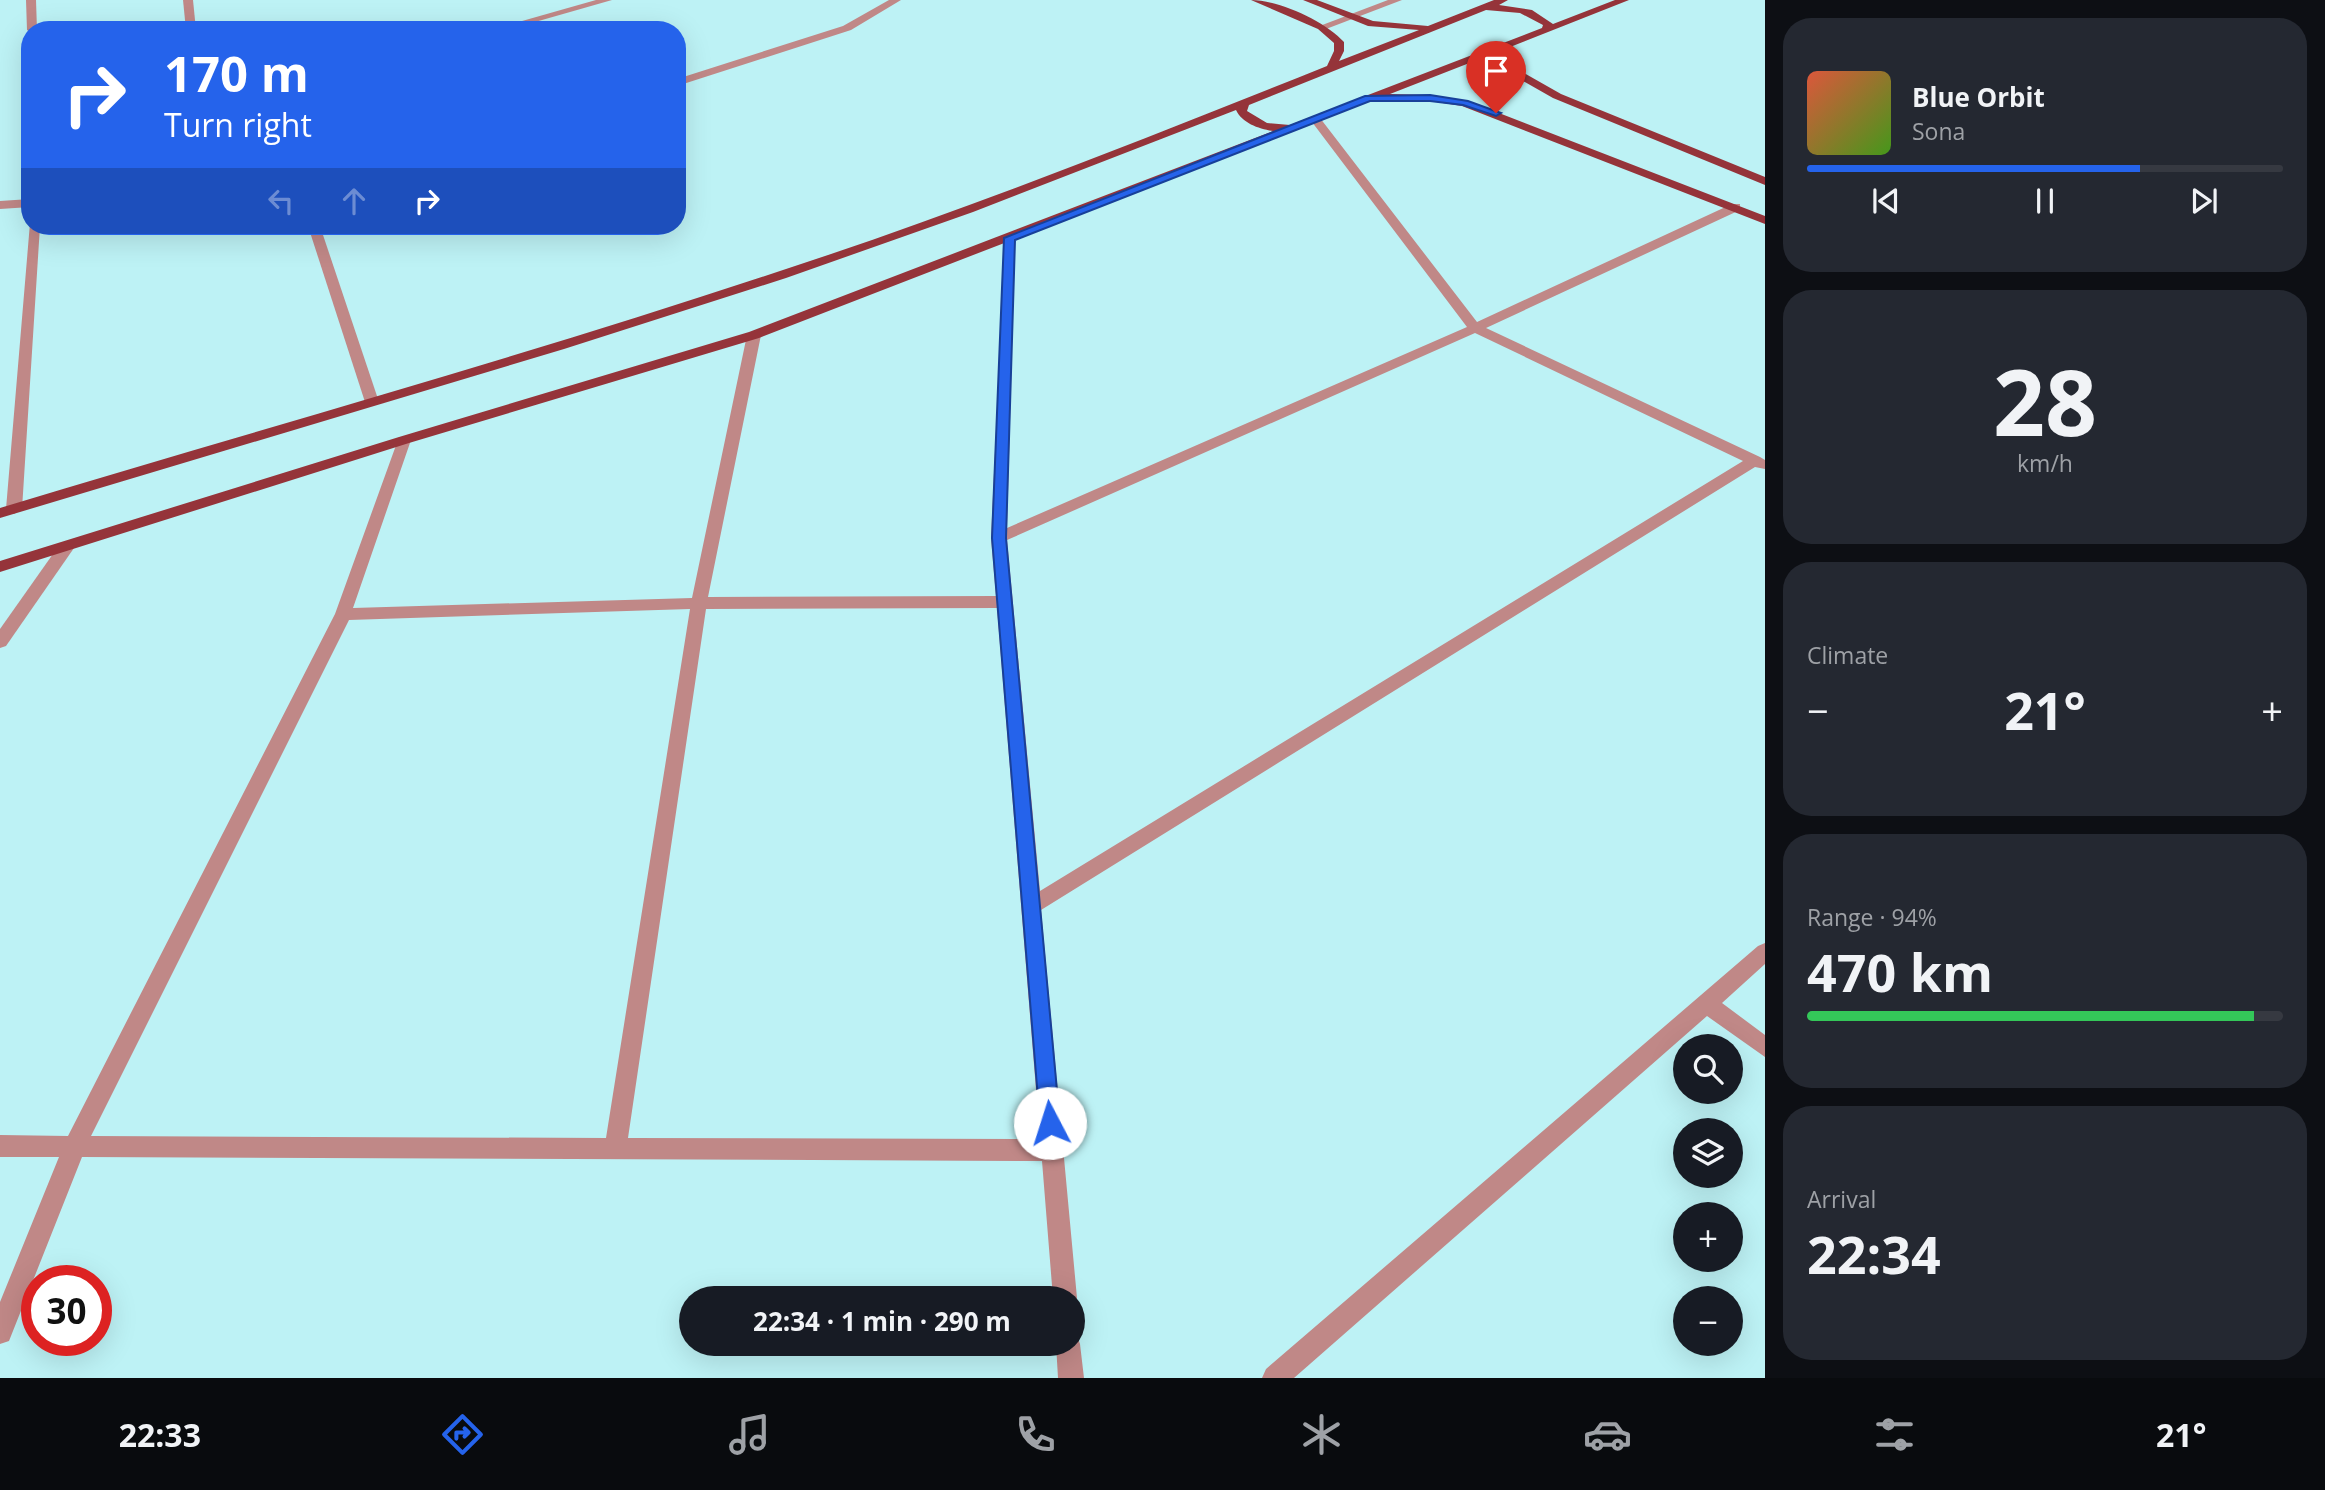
<!DOCTYPE html>
<meta charset="utf-8">
<style>
:root{--surface:#171b24;--page:#242831;--text:#f1f3f6;--muted:#9ea1a6;--line:#363941;--accent:#2563eb}
body{margin:0;font-family:"Open Sans",sans-serif;background:var(--page);color:var(--text);height:100vh;display:flex;flex-direction:column;font-size:26px;white-space:nowrap}
*{box-sizing:border-box;margin:0}
p{font-size:23px;color:var(--muted)}
.icon{flex:none;width:38px;height:38px;fill:none;stroke:currentColor;stroke-width:2;stroke-linecap:round;stroke-linejoin:round}
.map{position:relative;flex:1;overflow:hidden}
.drawer{display:flex;flex-direction:column;gap:18px;padding:18px;background:#0d0f14;width:560px}
.drawer>*{flex:none}
.banner{position:absolute;left:21px;top:21px;width:665px;height:214px;border-radius:28px;box-shadow:0 7px 28px #0002;background:#2563eb;color:#fff;overflow:hidden}
.tools{position:absolute;left:1673px;top:1034px;display:grid;gap:14px}
.tools a{display:grid;place-items:center;width:70px;height:70px;border-radius:50%;background:var(--surface);box-shadow:0 7px 28px #0002;font-size:35px}
.speed{position:absolute;left:21px;top:1265px;display:flex;gap:14px;font-size:35px;font-weight:700;text-align:center}
.speed>*{display:grid;place-content:center;width:91px;height:91px;border-radius:50%;background:var(--surface);box-shadow:0 7px 28px #0002;line-height:1}
.speed .limit{border:10px solid #d22;background:#fff;color:#111}
.pin{position:absolute;display:grid;place-items:center;width:60px;height:60px;color:#fff;margin:-72px -30px;border-radius:50% 50% 50% 0;rotate:-45deg;box-shadow:0 0 7px #0007}
.pin .icon{rotate:45deg}
.me{position:absolute;width:77px;margin:-38px;rotate:355deg;stroke-linejoin:round;filter:drop-shadow(0 0 5px #0008)}
.turn{display:flex;align-items:center;gap:24px;height:147px;padding:0 28px;font-size:32px}
.turn .icon{width:91px;height:91px;stroke-width:2.5}
.turn b{display:block;font-size:49px;line-height:60px}
.lanes{display:flex;align-items:center;height:66px;padding:0 28px;background:#0003;justify-content:center;gap:35px;direction:ltr}
.lanes .off{opacity:.35}
.big{font-size:52px;font-weight:700;line-height:1.1}
.drawer .tile{flex:1;display:flex;flex-direction:column;justify-content:center;gap:10px;min-width:0;padding:0 24px;border-radius:28px;background:var(--page)}
.drawer .dial{align-items:center;gap:0}
.dial b{font-size:91px;line-height:1}
.song{display:flex;align-items:center;gap:21px}
.cover{width:84px;height:84px;border-radius:10px;background:linear-gradient(135deg,hsl(10 70% 55%),hsl(100 70% 35%))}
.played{height:7px;border-radius:4px;background:linear-gradient(90deg,var(--accent) 70%,var(--line) 70%)}
.keys{display:flex;justify-content:space-around;direction:ltr}
.heat{display:flex;justify-content:space-between;align-items:center;font-size:38px;direction:ltr}
.charge{height:10px;border-radius:5px;background:linear-gradient(90deg,#34c759 94%,var(--line) 0)}
.trip{position:absolute;left:679px;top:1286px;width:406px;height:70px;border-radius:35px;background:var(--surface);box-shadow:0 7px 28px #0002;font-weight:700;line-height:70px;text-align:center}
.tabs{display:flex;height:112px;justify-content:space-around;align-items:center;background:#090b0e;color:var(--muted)}
.tabs .icon{width:49px;height:49px}
.tabs .on{color:var(--accent)}
.tabs b{font-size:32px;color:var(--text)}
main{display:flex;flex:1;min-height:0}
.map>svg:first-child{display:block}
.lines{fill:none;stroke-linecap:round;stroke-linejoin:round}
.minor{fill:#c08887;fill-rule:evenodd}
.major{fill:#95343a;fill-rule:evenodd}
.route{fill:#2563eb;stroke:#184099;stroke-width:2}
</style>
<main>
<div class="map">
<svg width="1765" height="1378" viewBox="0 0 1765 1378">
<rect width="100%" height="100%" fill="#bdf2f5"/>
<g class="lines">
<g class="minor">
<path d="M 26,0 L 36,0 L 37,30 L 30,30 L 30,32 L 27,30 Z"/>
<path d="M 183,0 L 193,0 L 196,30 L 186,30 Z"/>
<path d="M 596,0 L 612,0 L 507,30 L 490,30 Z"/>
<path d="M 889,0 L 901,0 L 851,30 L 677,86 L 677,79 L 843,26 Z"/>
<path d="M 1388,0 L 1402,0 L 1326,29 L 1317,27 Z"/>
<path d="M 1316,117 L 1320,118 L 1477,322 L 1732,204 L 1740,204 L 1740,210 L 1486,328 L 1760,457 L 1765,460 L 1765,469 L 1755,467 L 1041,910 L 1077,1298 L 1074,1307 L 1073,1298 L 1053,1298 L 1042,1161 L 82,1157 L 9,1341 L 0,1344 L 0,1302 L 59,1157 L 0,1157 L 0,1135 L 68,1136 L 335,614 L 399,437 L 409,437 L 411,440 L 353,608 L 692,598 L 747,335 L 754,331 L 759,332 L 761,335 L 708,597 L 996,596 L 991,538 L 1005,235 L 1013,235 L 1015,238 L 1007,528 L 1467,327 L 1312,122 L 1310,120 ZM 1475,333 L 1743,461 L 1040,891 L 1007,540 ZM 997,608 L 1040,1139 L 628,1138 L 706,609 ZM 690,609 L 606,1138 L 91,1136 L 349,620 Z"/>
<path d="M 30,199 L 30,207 L 0,209 L 0,201 Z"/>
<path d="M 30,223 L 30,226 L 40,226 L 22,509 L 14,514 L 6,509 Z"/>
<path d="M 308,226 L 320,226 L 379,402 L 377,405 L 367,405 L 365,402 Z"/>
<path d="M 66,543 L 74,548 L 6,646 L 0,648 L 0,629 L 60,544 Z"/>
<path d="M 1765,943 L 1765,964 L 1722,1003 L 1765,1035 L 1765,1057 L 1707,1016 L 1294,1378 L 1262,1378 L 1266,1369 L 1758,946 Z"/>
<path d="M 1073,1334 L 1077,1335 L 1080,1344 L 1084,1378 L 1058,1378 L 1056,1344 L 1073,1344 Z"/>
</g>
<path class="major" d="M 1251,0 C 1279,0 1325,21 1344,42 L 1344,51 L 1339,61 L 1419,30 L 1368,26 L 1303,0 L 1317,0 L 1373,21 L 1428,26 L 1494,0 L 1508,0 L 1499,5 L 1532,10 L 1553,24 L 1615,0 L 1629,0 L 1505,49 L 1505,57 L 1515,68 L 1561,94 L 1765,177 L 1765,185 L 1553,98 L 1507,72 L 1495,53 L 1390,94 L 1430,95 L 1468,101 L 1765,216 L 1765,224 L 1462,106 L 1430,101 L 1386,100 L 1381,97 L 759,338 L 409,443 L 0,572 L 0,561 L 399,437 L 749,332 L 1273,131 C 1259,129 1242,123 1236,110 L 973,212 L 786,278 L 564,349 L 0,518 L 0,508 C 258,430 518,358 774,273 C 961,212 1145,139 1327,66 L 1334,51 L 1334,43 L 1318,29 ZM 1486,10 L 1520,13 L 1543,25 L 1542,28 L 1290,125 L 1267,123 L 1247,111 L 1249,105 Z"/>
</g>
<path class="route" d="M 1430,95 L 1468,101 L 1501,113 L 1496,116 L 1463,105 L 1430,101 L 1370,101 L 1015,240 L 1006,538 L 1060,1123 L 1057,1130 L 1050,1133 L 1043,1130 L 1040,1123 L 992,538 L 1004,238 L 1365,96 Z"/>
</svg>
<div class="tools">
<a><svg class="icon" aria-label="search" viewBox="0 0 24 24"><circle cx="10" cy="10" r="6"/><path d="M15 15l6 6"/></svg></a>
<a><svg class="icon" aria-label="layers" viewBox="0 0 24 24"><path d="M12 4l9 5-9 5-9-5zM3 14l9 5 9-5"/></svg></a>
<a>+</a>
<a>−</a>
</div>
<div class="speed"><div class="limit">30</div></div>
<div class="pin" style="left:1496px;top:113px;background:#d93025"><svg class="icon" aria-label="arrive" viewBox="0 0 24 24"><path d="M6 21V4h12l-3 4 3 4H6"/></svg></div>
<svg class="me" style="left:1050px;top:1123px" viewBox="-20 -20 40 40"><circle r="19" fill="#fff"/><path d="M0-13L10 11 0 6-10 11z" fill="#2563eb"/></svg>
<div class="trip">22:34 · 1 min · 290 m</div>
<div class="banner">
<div class="turn"><svg class="icon" aria-label="right" viewBox="0 0 24 24"><path d="M7 20v-9h11M14 6l5 5-5 5"/></svg><div><b>170 m</b>Turn right</div></div>
<div class="lanes"><svg class="icon off" aria-label="left" viewBox="0 0 24 24"><path d="M17 20v-9H6M10 6l-5 5 5 5"/></svg><svg class="icon off" aria-label="ahead" viewBox="0 0 24 24"><path d="M12 20V5M6 11l6-6 6 6"/></svg><svg class="icon" aria-label="right" viewBox="0 0 24 24"><path d="M7 20v-9h11M14 6l5 5-5 5"/></svg></div>
</div>
</div>
<section class="drawer">
<div class="tile">
<div class="song"><i class="cover"></i><div><b>Blue Orbit</b><p>Sona</p></div></div>
<div class="played"></div>
<div class="keys"><svg class="icon" aria-label="previous" viewBox="0 0 24 24"><path d="M18 5L8 12l10 7zM5 5v14"/></svg><svg class="icon" aria-label="pause" viewBox="0 0 24 24"><path d="M8 5v14M16 5v14"/></svg><svg class="icon" aria-label="next" viewBox="0 0 24 24"><path d="M6 5l10 7-10 7zM19 5v14"/></svg></div>
</div>
<div class="tile dial"><b>28</b><p>km/h</p></div>
<div class="tile"><p>Climate</p>
<div class="heat"><a>−</a><b class="big">21°</b><a>+</a></div>
</div>
<div class="tile"><p>Range · 94%</p><b class="big">470 km</b><div class="charge"></div></div>
<div class="tile"><p>Arrival</p><b class="big">22:34</b></div>
</section>
</main>
<nav class="tabs">
<b>22:33</b>
<svg class="icon on" aria-label="directions" viewBox="0 0 24 24"><path d="M12 3l9 9-9 9-9-9zM9 14v-3h6M13 9l2 2-2 2"/></svg>
<svg class="icon" aria-label="music" viewBox="0 0 24 24"><path d="M9 18V5l10-2v13"/><circle cx="6" cy="18" r="3"/><circle cx="16" cy="16" r="3"/></svg>
<svg class="icon" aria-label="phone" viewBox="0 0 24 24"><path d="M5 4h4l2 5-3 2q2 4 5 5l2-3 5 2v4C11 20 4 13 5 4z"/></svg>
<svg class="icon" aria-label="climate" viewBox="0 0 24 24"><path d="M12 3v18M4 7l16 10M4 17L20 7"/></svg>
<svg class="icon" aria-label="car" viewBox="0 0 24 24"><path d="M5 17H2v-5l4-1 3-4h7l3 4 3 1v5h-3M9 17h6M6 11h13"/><circle cx="7" cy="17" r="2"/><circle cx="17" cy="17" r="2"/></svg>
<svg class="icon" aria-label="filters" viewBox="0 0 24 24"><path d="M4 7h16M4 17h16"/><circle cx="9" cy="7" r="2"/><circle cx="15" cy="17" r="2"/></svg>
<b>21°</b>
</nav>
